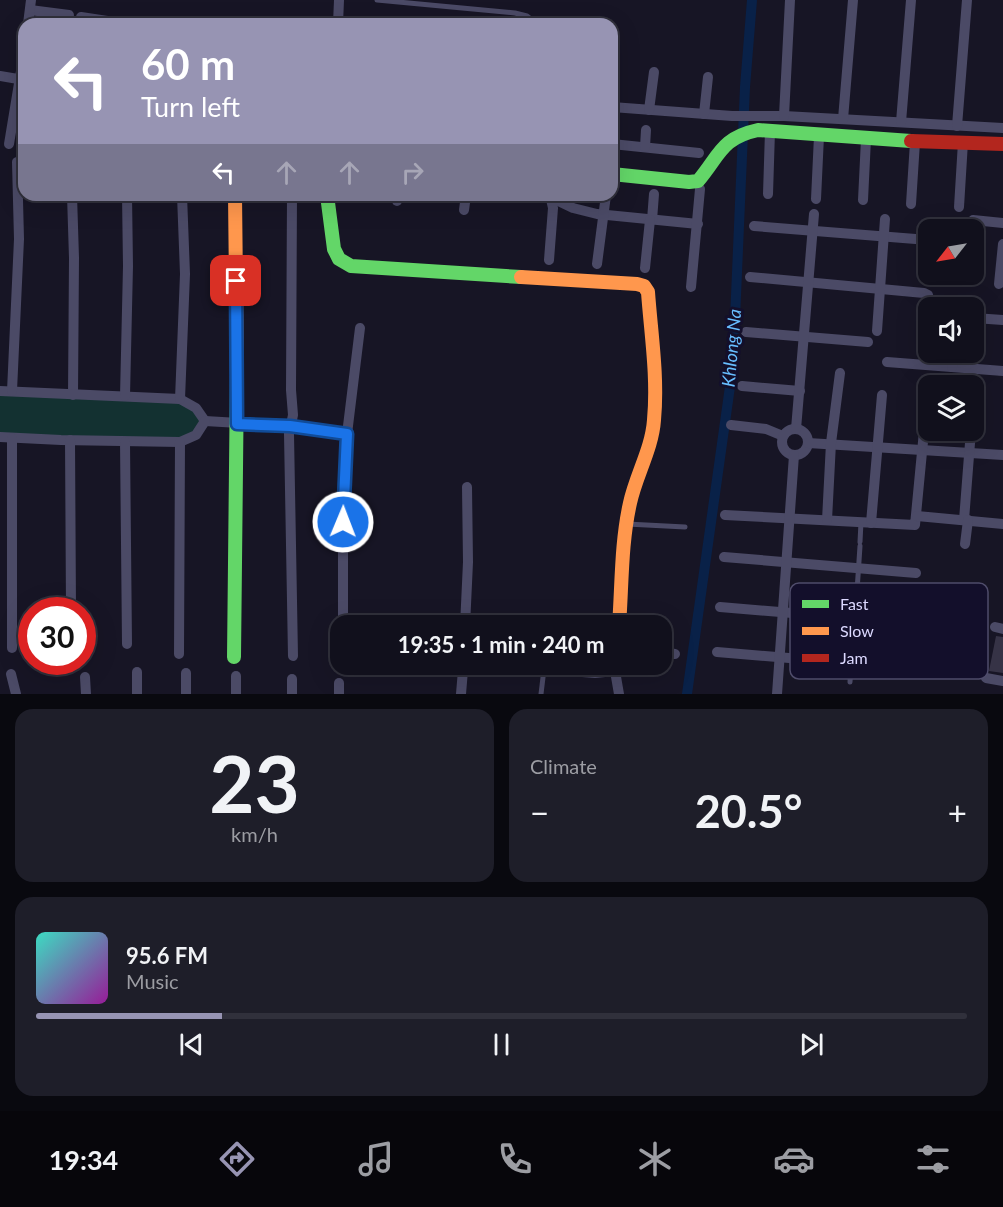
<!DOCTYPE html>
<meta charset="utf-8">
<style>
:root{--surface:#11101c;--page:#1e1e29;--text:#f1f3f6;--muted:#9c9da3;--line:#30303b;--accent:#9794b3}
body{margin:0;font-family:Lato,sans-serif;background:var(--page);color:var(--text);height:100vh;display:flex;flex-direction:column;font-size:22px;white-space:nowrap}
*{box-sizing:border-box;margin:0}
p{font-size:20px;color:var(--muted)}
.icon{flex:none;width:33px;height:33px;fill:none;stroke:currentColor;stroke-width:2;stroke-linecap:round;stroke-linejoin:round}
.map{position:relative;height:694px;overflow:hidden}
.panel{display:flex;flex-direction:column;gap:15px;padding:15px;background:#09090f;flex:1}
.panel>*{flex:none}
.banner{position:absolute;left:18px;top:18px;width:600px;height:183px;border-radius:18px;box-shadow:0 6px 24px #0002,0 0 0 2px var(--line);background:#9794b3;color:#fff;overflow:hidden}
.needle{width:39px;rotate:239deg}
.tools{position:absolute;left:918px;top:219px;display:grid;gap:12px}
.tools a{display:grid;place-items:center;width:66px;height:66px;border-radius:12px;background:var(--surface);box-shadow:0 6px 24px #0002,0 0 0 2px var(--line);font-size:30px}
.speed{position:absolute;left:18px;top:597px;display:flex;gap:12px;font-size:30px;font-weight:700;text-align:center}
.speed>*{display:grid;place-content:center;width:78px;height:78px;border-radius:50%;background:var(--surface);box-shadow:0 6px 24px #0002,0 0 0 2px var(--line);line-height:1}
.speed .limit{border:9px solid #d22;background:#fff;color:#111}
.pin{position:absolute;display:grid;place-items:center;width:51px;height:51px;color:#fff;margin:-26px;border-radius:12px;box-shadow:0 3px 9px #0006}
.me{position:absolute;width:66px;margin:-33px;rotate:1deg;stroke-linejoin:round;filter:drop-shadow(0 0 4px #0008)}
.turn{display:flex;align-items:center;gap:21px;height:126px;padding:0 24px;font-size:27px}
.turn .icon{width:78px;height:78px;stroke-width:2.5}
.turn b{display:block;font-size:42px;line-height:51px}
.lanes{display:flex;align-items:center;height:57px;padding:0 24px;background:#0003;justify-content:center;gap:30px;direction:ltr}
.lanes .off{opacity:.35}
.big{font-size:45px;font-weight:700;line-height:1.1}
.panel .tile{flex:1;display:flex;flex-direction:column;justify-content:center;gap:9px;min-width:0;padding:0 21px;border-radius:18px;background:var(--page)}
.panel .dial{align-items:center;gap:0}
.dial b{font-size:78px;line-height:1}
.song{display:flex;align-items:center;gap:18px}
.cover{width:72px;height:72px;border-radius:9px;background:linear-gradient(135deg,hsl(170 70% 55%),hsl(300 70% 35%))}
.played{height:6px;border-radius:3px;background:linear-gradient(90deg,var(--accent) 20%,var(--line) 20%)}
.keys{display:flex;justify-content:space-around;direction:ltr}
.heat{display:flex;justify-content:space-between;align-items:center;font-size:33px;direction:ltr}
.panel .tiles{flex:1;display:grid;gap:15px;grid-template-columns:1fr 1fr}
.tile:last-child{grid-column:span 2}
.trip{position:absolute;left:330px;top:615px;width:342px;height:60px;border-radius:18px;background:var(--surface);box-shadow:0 6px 24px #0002,0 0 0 2px var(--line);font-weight:700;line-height:60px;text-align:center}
.tabs{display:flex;height:96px;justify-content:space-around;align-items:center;background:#07060b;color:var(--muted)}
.tabs .icon{width:42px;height:42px}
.tabs .on{color:var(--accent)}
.tabs b{font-size:27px;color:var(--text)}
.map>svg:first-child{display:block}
.green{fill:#133131}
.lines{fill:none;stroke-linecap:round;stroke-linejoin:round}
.canal{stroke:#092148;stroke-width:10}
.building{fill:#363346}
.lane{stroke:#4b4a66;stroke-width:5}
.street{stroke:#4b4a66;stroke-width:10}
.fast{stroke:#63d668;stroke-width:14}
.slow{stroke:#ff974d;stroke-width:14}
.jam{stroke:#b3261e;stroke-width:14}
.route-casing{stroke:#114b97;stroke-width:15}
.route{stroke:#1a73e8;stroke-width:10}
.labels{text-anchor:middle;stroke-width:6;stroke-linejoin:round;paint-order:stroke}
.water-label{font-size:18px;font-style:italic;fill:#67bdff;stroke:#130f2b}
.key{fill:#130f2b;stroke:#4f4c6b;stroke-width:1.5}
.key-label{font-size:16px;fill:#dcd9ff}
</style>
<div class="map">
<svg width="1003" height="694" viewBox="0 0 1003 694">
<rect width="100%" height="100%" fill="#171525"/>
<path class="green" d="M 0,391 L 180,401 L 196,408 L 202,424 L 180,442 L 0,436 Z"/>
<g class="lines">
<path class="canal" d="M 687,694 L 733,365 L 745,87 L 752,0"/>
</g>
<path class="building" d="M 996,636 L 1003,637 L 1003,673 L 989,671 Z"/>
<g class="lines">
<g class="lane">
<path d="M 377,0 L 515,13 L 527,16 L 537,24"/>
<path d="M 627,524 L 685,527"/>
<path d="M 860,542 L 861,522"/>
<path d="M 857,591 L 860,546"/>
<path d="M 853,635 L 856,600"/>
<path d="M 850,682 L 852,648"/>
<path d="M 541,694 L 544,669"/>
</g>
<g class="street">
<path d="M 30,10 L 69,15"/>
<path d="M 81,17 L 127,24"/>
<path d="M 28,24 L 31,0"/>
<path d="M 338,24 L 339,0"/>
<path d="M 0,76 L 24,80"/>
<path d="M 612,107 L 732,116 L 784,116 L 1003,128"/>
<path d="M 649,110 L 654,72"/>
<path d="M 704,114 L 708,77"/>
<path d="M 784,116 L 790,0"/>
<path d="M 843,119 L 853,0"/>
<path d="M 901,122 L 911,0"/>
<path d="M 957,126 L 967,0"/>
<path d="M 9,144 L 24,53"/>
<path d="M 612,144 L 699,153"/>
<path d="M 645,147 L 646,130"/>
<path d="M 768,194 L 770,131"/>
<path d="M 72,195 L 74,258 L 73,395"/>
<path d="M 292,195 L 291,390 L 293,415 L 289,434 L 293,656"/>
<path d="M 530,195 L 550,197 L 573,208 L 597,214 L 698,224"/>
<path d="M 816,199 L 819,136"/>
<path d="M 863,200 L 866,139"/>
<path d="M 397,201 L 397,195"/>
<path d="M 911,204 L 915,142"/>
<path d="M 959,207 L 963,142"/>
<path d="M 464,210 L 466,195"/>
<path d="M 652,220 L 654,194"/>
<path d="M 973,220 L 1003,223"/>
<path d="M 754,226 L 928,240"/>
<path d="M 549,260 L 553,208 L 550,195"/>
<path d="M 597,264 L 606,195"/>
<path d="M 645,268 L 650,220"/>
<path d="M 750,277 L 924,293 L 928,295 L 929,299 L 926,335"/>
<path d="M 999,284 L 1003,244"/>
<path d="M 691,287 L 700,189"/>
<path d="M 974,318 L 1003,320"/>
<path d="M 877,331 L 885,219"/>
<path d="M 746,332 L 868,342"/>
<path d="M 887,362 L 1003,371"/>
<path d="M 952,367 L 953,352"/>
<path d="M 742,386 L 800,391"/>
<path d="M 0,391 L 180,399 L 196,408 L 205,421"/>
<path d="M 12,391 L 19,239 L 17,162"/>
<path d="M 125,396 L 128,266 L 127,195"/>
<path d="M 180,399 L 185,274 L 182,195"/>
<path d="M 205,421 L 290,426 L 347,434"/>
<path d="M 731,425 L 766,429 L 783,436"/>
<circle cx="795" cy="442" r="13"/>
<path d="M 796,429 L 814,214"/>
<path d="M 0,437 L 61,440 L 180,442 L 196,435 L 205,421"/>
<path d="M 70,440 L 71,610"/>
<path d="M 125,442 L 127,644"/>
<path d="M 808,443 L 1003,455"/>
<path d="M 725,515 L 915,525 L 927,400"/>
<path d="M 917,516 L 1003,524"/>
<path d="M 827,520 L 831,443 L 840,373"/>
<path d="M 964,520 L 971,430"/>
<path d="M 871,523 L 882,395"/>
<path d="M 965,544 L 968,520"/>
<path d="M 724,557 L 916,573"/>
<path d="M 720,607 L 913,623"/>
<path d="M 343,626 L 343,501 L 347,434 L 360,328"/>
<path d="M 465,626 L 468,562 L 467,487"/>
<path d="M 995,627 L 1003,629"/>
<path d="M 12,648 L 12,438"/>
<path d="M 662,652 L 675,654"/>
<path d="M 717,652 L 909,668"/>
<path d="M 179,654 L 180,442"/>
<path d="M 615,665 L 615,671 L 619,694"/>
<path d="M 399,668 L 463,670 L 463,665"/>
<path d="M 11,674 L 16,694"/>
<path d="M 85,677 L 86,694"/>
<path d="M 986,678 L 1003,681"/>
<path d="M 292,679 L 292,694"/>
<path d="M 137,694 L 137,672"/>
<path d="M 186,694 L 186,673"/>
<path d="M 236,694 L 236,676"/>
<path d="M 339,694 L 339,683"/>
<path d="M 461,694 L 463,670 L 544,669 L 595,673 L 615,671"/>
<path d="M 777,694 L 794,455"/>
</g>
<g class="fast">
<path d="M 612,174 L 689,182 L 698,181 C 720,155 721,138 758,130 L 911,141"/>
<path d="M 327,195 L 334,249 L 339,259 L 351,266 L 521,277"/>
<path d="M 234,657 L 237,374"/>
</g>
<g class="slow">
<path d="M 235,195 L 237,374"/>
<path d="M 521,277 L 637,284 L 644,286 L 648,292 C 651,334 658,377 654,420 C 652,449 636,475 630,503 C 621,543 622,585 619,626"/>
</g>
<path class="jam" d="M 911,141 L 1003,144"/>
</g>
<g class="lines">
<defs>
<path id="route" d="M 236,281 L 237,424 L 290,426 L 347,434 L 343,522"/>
</defs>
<use href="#route" class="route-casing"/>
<use href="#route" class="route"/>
</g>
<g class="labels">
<g class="water-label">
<text transform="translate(732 348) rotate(-85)" y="6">Khlong Na</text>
</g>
</g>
<rect x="790" y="583" width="198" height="96" rx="9" class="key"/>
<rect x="802" y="600" width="27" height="8" fill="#63d668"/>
<rect x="802" y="627" width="27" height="8" fill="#ff974d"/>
<rect x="802" y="654" width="27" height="8" fill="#b3261e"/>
<g class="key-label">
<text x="840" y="610">Fast</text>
<text x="840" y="637">Slow</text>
<text x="840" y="664">Jam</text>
</g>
</svg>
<div class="tools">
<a><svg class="needle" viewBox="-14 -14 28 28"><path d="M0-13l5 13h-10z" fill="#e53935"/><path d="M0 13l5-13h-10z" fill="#9c9da3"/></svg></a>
<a><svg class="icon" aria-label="sound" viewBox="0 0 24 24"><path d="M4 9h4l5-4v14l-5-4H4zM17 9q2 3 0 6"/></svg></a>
<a><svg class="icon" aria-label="layers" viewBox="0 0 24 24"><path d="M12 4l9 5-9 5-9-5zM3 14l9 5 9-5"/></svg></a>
</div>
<div class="speed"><div class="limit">30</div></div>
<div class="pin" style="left:236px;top:281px;background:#d93025"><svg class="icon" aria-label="arrive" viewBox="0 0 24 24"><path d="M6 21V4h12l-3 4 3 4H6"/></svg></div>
<svg class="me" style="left:343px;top:522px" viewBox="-20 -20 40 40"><circle r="17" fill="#1a73e8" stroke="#fff" stroke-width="3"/><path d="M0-11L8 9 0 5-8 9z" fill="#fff"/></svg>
<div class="trip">19:35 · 1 min · 240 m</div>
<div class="banner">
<div class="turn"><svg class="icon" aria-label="left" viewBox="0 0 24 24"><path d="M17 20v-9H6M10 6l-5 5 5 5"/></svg><div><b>60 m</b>Turn left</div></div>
<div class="lanes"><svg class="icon" aria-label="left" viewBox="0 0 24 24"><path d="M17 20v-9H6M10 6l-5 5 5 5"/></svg><svg class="icon off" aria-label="ahead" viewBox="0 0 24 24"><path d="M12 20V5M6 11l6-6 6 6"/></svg><svg class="icon off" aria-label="ahead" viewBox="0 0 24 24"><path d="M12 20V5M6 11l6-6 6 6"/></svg><svg class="icon off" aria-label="right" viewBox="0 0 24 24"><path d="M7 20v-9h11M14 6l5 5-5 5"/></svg></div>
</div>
</div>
<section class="panel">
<div class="tiles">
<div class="tile dial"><b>23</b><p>km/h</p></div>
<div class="tile"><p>Climate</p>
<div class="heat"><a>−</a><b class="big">20.5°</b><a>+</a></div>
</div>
<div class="tile">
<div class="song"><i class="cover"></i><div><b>95.6 FM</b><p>Music</p></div></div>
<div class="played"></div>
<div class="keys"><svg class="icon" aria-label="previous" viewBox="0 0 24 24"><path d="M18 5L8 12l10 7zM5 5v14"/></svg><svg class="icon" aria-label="pause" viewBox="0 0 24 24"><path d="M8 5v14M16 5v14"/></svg><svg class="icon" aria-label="next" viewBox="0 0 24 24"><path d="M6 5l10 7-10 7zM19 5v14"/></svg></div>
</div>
</div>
</section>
<nav class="tabs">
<b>19:34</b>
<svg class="icon on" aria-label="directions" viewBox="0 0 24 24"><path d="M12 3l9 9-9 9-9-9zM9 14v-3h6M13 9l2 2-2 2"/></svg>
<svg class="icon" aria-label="music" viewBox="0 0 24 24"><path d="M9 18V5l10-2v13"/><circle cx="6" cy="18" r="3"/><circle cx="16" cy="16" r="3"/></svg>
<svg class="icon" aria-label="phone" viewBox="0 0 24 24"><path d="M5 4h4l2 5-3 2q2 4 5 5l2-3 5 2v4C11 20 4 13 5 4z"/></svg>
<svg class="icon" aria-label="climate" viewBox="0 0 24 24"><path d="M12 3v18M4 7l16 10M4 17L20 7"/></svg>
<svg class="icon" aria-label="car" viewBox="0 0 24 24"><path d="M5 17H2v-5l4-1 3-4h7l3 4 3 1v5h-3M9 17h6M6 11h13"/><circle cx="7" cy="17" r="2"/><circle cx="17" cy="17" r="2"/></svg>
<svg class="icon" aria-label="filters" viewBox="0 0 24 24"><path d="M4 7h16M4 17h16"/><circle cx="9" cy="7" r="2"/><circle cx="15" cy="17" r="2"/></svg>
</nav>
